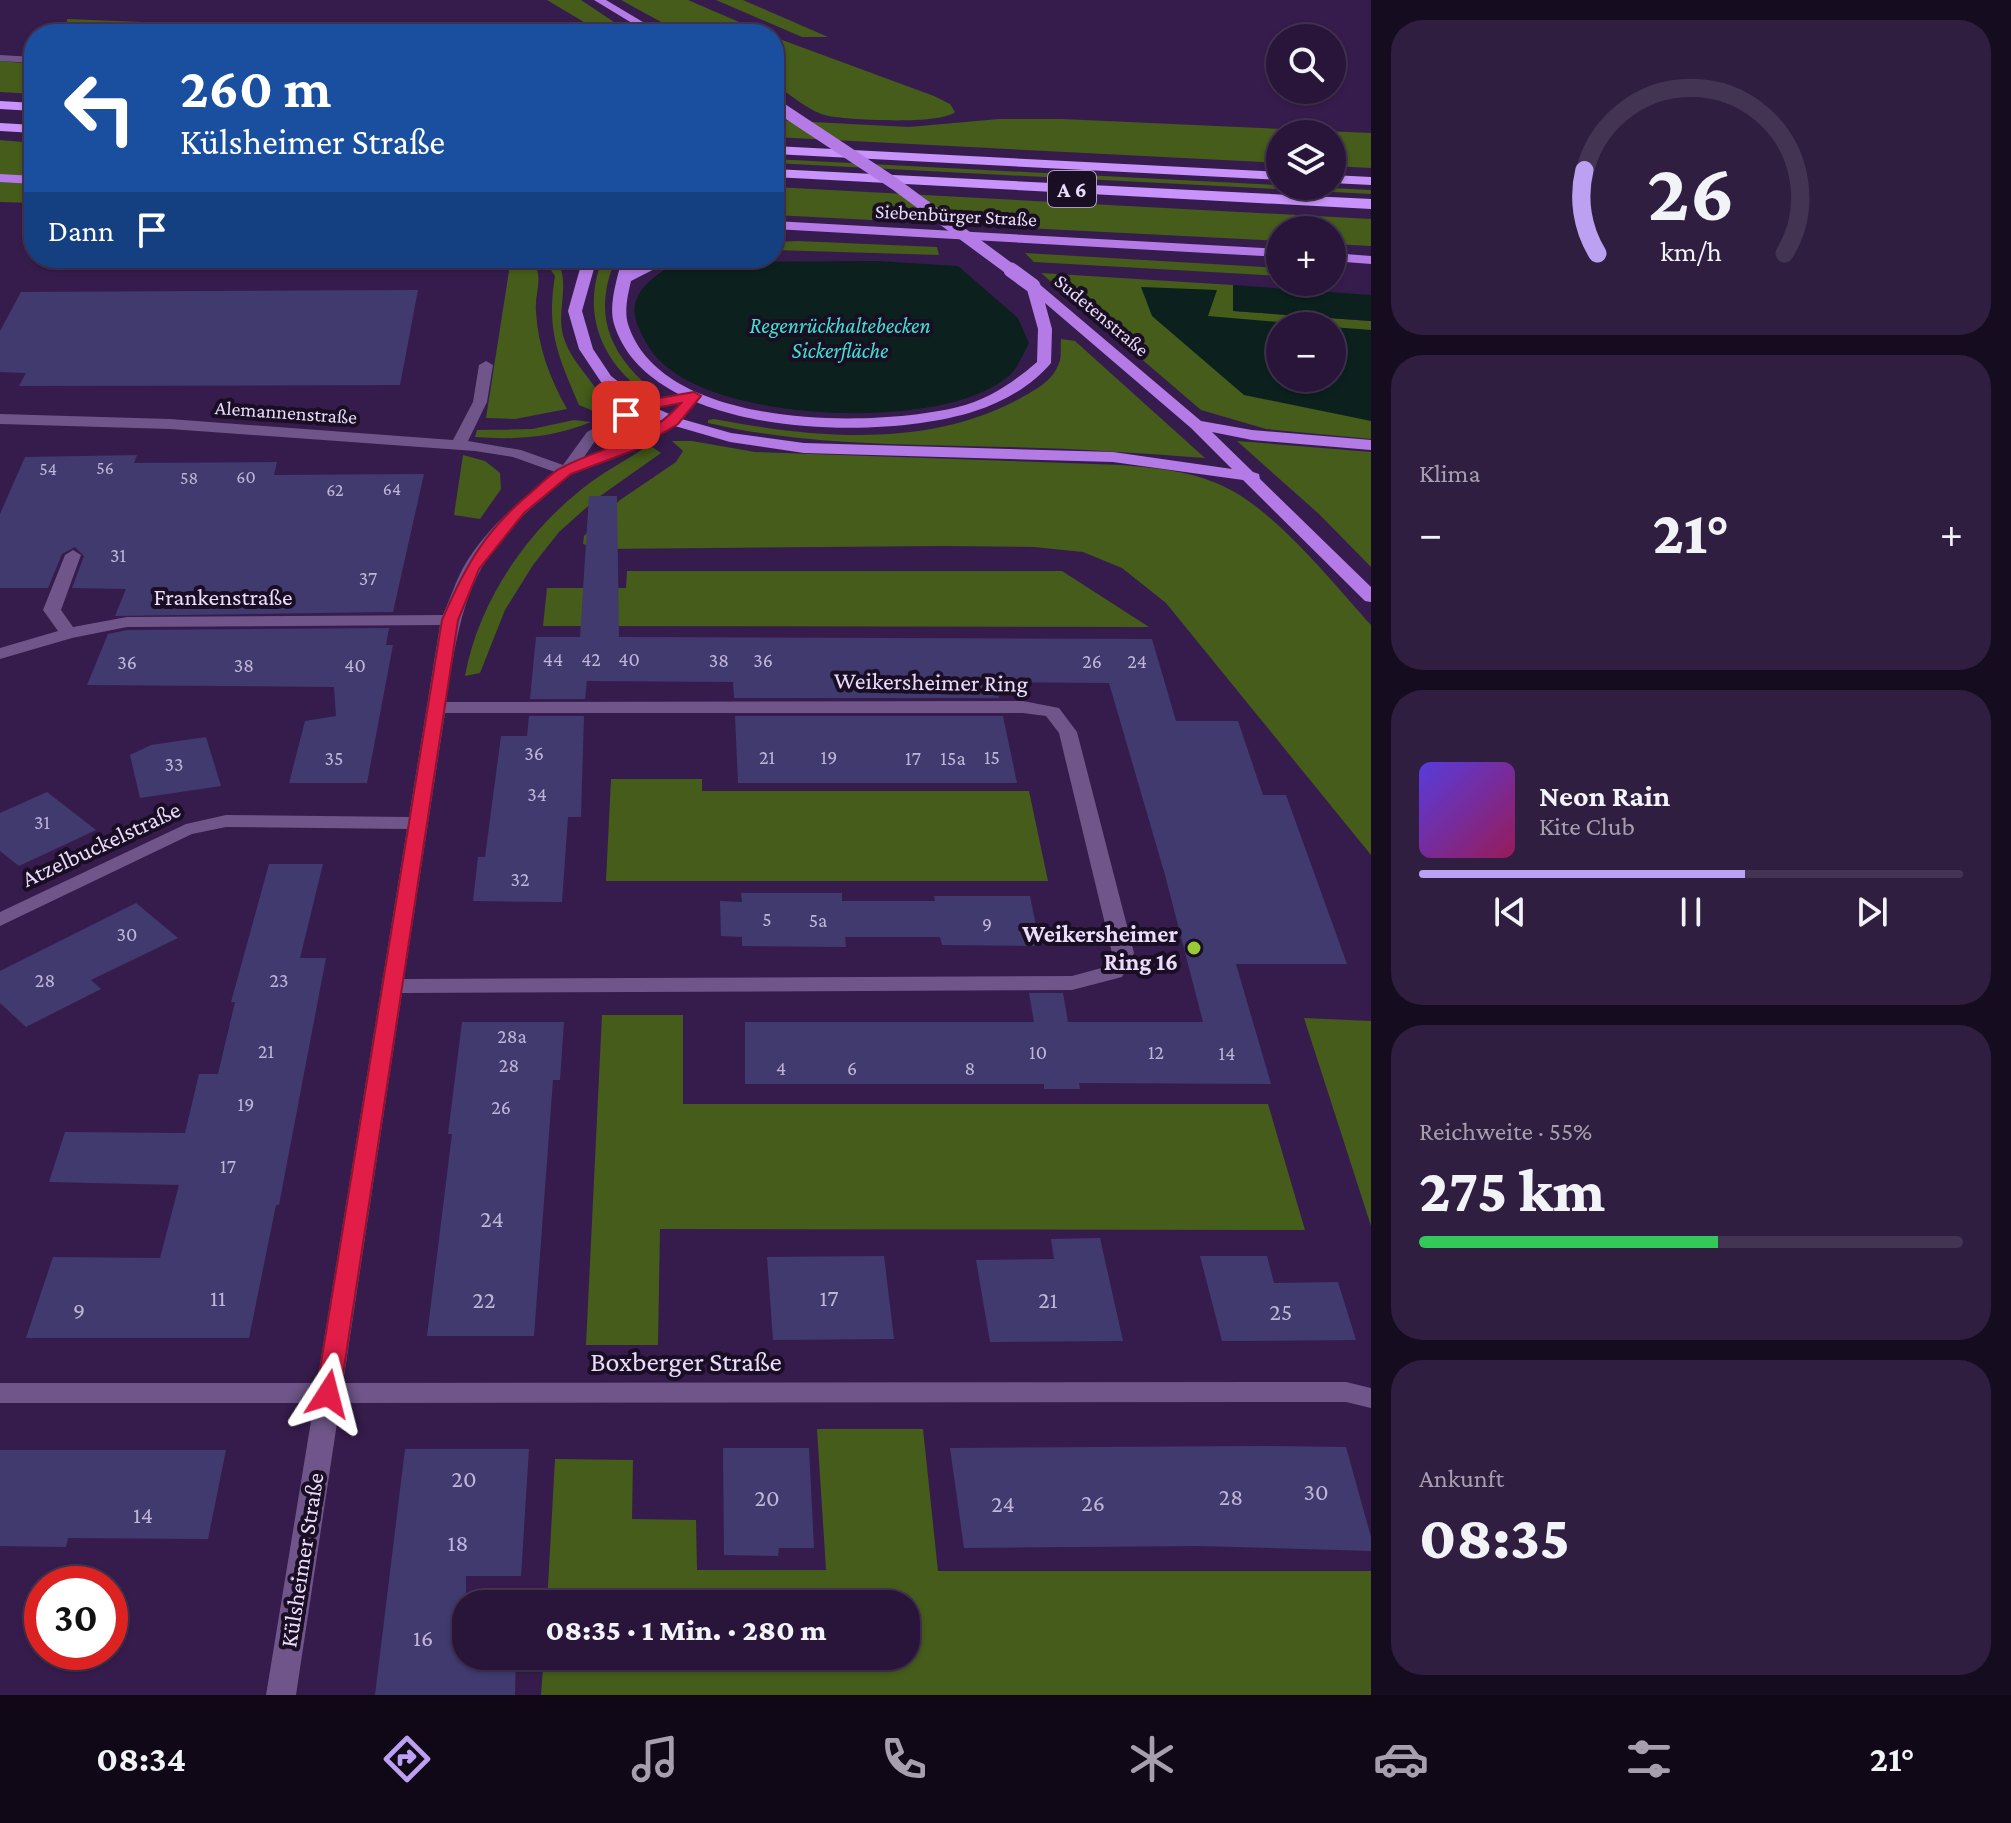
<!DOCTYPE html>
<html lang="de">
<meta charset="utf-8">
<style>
:root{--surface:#281539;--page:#301e41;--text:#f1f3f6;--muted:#a59fae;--line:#443453;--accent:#bca0f2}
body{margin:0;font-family:"Crimson Pro",serif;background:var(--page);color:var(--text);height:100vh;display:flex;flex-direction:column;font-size:30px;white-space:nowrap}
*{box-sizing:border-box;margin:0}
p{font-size:26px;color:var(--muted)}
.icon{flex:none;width:44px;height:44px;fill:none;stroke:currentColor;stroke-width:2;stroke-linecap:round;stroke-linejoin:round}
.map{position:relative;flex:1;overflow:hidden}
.side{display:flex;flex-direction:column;gap:20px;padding:20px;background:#160c1f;width:640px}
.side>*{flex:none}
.hud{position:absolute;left:24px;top:24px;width:760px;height:244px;border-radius:32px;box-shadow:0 2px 6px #0004,0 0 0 2px var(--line);background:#1a4fa0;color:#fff;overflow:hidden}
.buttons{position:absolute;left:1266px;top:24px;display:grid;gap:16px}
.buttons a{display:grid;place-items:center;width:80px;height:80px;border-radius:50%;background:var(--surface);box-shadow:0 2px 6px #0004,0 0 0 2px var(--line);font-size:40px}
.speed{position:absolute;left:24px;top:1566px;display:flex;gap:16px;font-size:40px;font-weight:700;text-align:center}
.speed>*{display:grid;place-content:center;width:104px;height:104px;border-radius:50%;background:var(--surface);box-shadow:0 2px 6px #0004,0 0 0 2px var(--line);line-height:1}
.speed .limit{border:12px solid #d22;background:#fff;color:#111}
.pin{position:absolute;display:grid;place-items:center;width:68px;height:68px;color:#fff;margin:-34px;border-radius:16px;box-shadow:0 4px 12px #0006}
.me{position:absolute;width:88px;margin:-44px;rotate:9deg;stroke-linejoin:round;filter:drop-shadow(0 0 6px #0008)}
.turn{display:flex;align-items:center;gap:28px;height:168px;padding:0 24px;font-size:36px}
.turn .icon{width:104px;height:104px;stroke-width:2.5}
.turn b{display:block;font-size:56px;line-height:68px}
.then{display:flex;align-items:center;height:76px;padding:0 24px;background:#0003;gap:16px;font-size:30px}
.big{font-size:60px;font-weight:800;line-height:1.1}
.side .card{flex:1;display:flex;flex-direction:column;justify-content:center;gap:12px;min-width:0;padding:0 28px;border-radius:32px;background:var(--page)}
.side .dial{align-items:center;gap:0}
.dial svg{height:208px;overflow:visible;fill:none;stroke:var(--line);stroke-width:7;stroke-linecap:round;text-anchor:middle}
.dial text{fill:var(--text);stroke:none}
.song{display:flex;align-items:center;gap:24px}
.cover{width:96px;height:96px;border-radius:12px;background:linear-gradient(135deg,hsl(250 70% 55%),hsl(330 70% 35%))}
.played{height:8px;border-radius:4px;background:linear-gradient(90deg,var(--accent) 60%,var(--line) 60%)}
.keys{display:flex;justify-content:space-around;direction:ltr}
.heat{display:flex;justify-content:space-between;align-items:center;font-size:44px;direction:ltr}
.charge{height:12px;border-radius:6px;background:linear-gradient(90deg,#34c759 55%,var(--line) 0)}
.trip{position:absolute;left:452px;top:1590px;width:468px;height:80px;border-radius:32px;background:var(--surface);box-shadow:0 2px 6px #0004,0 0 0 2px var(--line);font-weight:800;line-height:80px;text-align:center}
.menu{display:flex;height:128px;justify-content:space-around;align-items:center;background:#100817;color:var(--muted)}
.menu .icon{width:56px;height:56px}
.menu .current{color:var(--accent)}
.menu b{font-size:36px;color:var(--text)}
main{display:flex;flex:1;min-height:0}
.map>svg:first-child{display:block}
.green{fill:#455c1a;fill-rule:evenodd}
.water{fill:#0c201e}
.building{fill:#403a6f}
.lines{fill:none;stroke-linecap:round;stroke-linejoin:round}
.minor{fill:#6f5589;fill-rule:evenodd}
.major{fill:#b47be7;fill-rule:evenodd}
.highway{fill:#c893fa;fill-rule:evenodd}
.major-bridge-far1{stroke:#b47be7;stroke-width:12}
.major-bridge{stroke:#b47be7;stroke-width:15}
.route{fill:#e11d48;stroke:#92132f;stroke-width:2}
.poi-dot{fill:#99cb36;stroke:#190e23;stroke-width:3}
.labels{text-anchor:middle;stroke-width:8;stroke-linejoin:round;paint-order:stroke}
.far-number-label{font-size:18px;fill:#c0b4d7}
.far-street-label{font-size:20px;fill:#eadcfa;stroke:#190e23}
.number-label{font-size:20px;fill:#c0b4d7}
.shield{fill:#190e23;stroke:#ab9eba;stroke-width:2}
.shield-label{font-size:22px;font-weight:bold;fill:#eadcfa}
.far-water-label{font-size:22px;font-style:italic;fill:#41e0d2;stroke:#190e23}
.street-label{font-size:24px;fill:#eadcfa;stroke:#190e23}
.poi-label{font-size:24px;font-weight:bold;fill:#eadcfa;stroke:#190e23;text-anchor:end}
.near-number-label{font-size:24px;fill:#c0b4d7}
.near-street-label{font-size:28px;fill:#eadcfa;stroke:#190e23}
</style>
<main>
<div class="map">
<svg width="1371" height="1695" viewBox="0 0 1371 1695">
<rect width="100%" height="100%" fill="#361c4c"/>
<g class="green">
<path d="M 547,0 L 581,0 L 632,34 L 604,34 Z"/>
<path d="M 621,0 L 688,0 L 767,34 L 683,34 Z"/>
<path d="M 716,0 L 743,0 L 828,37 L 802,37 Z"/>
<path d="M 67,19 L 443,34 L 66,34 Z"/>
<path d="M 774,37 L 934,96 L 950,104 L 955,112 C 940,125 850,120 829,116 C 811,113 790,94 774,84 Z"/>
<path d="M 0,61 L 34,64 L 34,94 L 0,92 Z"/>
<path d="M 999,119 L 1062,119 L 1371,133 L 1371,168 L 1332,166 L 1332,134 L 1280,134 L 1280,163 L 774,137 L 774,120 L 909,127 Z"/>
<path d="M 0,140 L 34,143 L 34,203 L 0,202 Z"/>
<path d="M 774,159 L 1371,190 L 1371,194 L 774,163 Z"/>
<path d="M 774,187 L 1371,219 L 1371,246 L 1332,244 L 1332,230 L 1280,230 L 1280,241 L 774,215 Z"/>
<path d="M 798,241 L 937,247 L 939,255 L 774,250 L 774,242 Z"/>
<path d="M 1025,253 L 1280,268 L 1280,276 L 1034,262 Z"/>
<path d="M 511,258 L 530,258 C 546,276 534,291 536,312 C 538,347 550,379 567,409 L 515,419 L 486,418 Z"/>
<path d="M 543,258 L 555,258 C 571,279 558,305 562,330 C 566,357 591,377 603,400 L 598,413 L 579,405 C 558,356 546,330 555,276 Z"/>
<path d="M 603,258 L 616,258 C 593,311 607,351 650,388 L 640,389 C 598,356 582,308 603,258 Z"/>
<path d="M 1041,273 L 1233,285 L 1234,311 L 1371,321 L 1371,439 L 1266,429 L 1201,410 ZM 1280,326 L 1332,326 L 1332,378 L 1280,378 Z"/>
<path d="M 1061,339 L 1075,341 L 1205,458 C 1138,453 1072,448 1005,447 C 905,444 806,446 708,423 L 708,420 L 714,419 C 814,438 927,449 1019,399 C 1035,390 1053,381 1059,363 C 1062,357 1060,346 1061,339 Z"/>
<path d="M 574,420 L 591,422 C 552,438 516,440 475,437 L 477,430 L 532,429 Z"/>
<path d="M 672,441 L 692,441 L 755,452 L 1121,465 C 1156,468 1191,471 1223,486 C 1275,510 1332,582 1371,625 L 1371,855 L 1166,603 L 1122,568 L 1083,552 L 1034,547 L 942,546 L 600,549 L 583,544 L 584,536 L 620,500 L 676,462 L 683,451 Z"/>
<path d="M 1237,441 L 1371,452 L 1371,567 L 1319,514 Z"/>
<path d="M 649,445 L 661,453 L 596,499 L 559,532 L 533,565 L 505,610 L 480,673 L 465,676 C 479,599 529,528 591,482 C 609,469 630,458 649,445 Z"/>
<path d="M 463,455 L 485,461 L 500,473 L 501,489 L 480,519 L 454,515 Z"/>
<path d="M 627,571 L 1062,571 L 1149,627 L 543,626 L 547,588 L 626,588 Z"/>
<path d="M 611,779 L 702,779 L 702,791 L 1029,791 L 1048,881 L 606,881 Z"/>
<path d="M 602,1015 L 683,1015 L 683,1104 L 1268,1104 L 1305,1230 L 660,1229 L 658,1345 L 586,1345 Z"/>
<path d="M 1304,1018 L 1371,1021 L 1371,1226 Z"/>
<path d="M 817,1429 L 923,1429 L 938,1571 L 1371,1571 L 1371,1695 L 541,1695 L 544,1656 L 906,1656 L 906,1604 L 547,1604 L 555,1459 L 633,1460 L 632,1519 L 696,1520 L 697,1570 L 826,1570 Z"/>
</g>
<g class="water">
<path d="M 684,259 L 707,262 L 878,261 L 958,266 L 1018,318 L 1029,343 C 1024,352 1018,368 1010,375 C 947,431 742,421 675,373 C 656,360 647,347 638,326 C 623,292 659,272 684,259 Z"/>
<path d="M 1233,285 L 1371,295 L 1371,321 L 1233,311 Z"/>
<path d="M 1141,287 L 1217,290 L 1208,316 L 1326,326 L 1280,326 L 1280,378 L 1332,378 L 1332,327 L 1371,330 L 1371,421 L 1244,395 L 1152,316 Z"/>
</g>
<g class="building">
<path d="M 418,290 L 400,385 L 19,386 L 26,373 L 0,372 L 0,331 L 21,292 Z"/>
<path d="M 137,455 L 134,463 L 277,462 L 274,475 L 424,474 L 393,612 L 115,616 L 126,589 L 72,588 L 84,556 L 75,547 L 62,554 L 48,588 L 0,588 L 0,514 L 25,457 Z"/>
<path d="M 589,496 L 617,496 L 619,637 L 1152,639 L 1176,721 L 1238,721 L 1263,795 L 1286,795 L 1347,964 L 1236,964 L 1271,1084 L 1079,1083 L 1080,1089 L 1044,1089 L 1044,1084 L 745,1084 L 745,1022 L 1034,1022 L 1029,993 L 1063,993 L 1068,1022 L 1203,1022 L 1165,875 L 1109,683 L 996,682 L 999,698 L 734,698 L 733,682 L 587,681 L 585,699 L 530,699 L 536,637 L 580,637 Z"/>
<path d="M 389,628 L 386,645 L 393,645 L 367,783 L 289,783 L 305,721 L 336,716 L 334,687 L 87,685 L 108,634 L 127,630 Z"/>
<path d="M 529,716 L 584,716 L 581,817 L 568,817 L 562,902 L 473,901 L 478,857 L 485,857 L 501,736 L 527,736 Z"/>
<path d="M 735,716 L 1003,716 L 1017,783 L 738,783 Z"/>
<path d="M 206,737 L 221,786 L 140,798 L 130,755 L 151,745 Z"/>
<path d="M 47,792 L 96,830 L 19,866 L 0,851 L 0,813 Z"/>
<path d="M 269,864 L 323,864 L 300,958 L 326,958 L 279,1205 L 276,1205 L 249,1338 L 26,1338 L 53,1257 L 160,1258 L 179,1185 L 49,1182 L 65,1132 L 185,1133 L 199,1074 L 218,1074 L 235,1002 L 231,1002 Z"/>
<path d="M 741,893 L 842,893 L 842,901 L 935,901 L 934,896 L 1030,896 L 1040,946 L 942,945 L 940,937 L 845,937 L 846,947 L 742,946 L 742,937 L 721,936 L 720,901 L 742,902 Z"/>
<path d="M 136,903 L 178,938 L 91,980 L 101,989 L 26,1027 L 0,1003 L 0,971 Z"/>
<path d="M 462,1022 L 564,1022 L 560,1080 L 553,1080 L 534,1336 L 427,1336 L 452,1134 L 448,1134 Z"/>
<path d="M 1100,1238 L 1123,1341 L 990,1342 L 976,1260 L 1054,1259 L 1051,1239 Z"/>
<path d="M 884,1256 L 894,1339 L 773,1340 L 767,1257 Z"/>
<path d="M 1200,1256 L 1267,1256 L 1274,1283 L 1338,1282 L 1356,1340 L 1222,1341 Z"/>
<path d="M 1262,1446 L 1346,1447 L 1371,1537 L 1371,1551 L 1199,1546 L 964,1548 L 950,1448 Z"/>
<path d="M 723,1448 L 809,1448 L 814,1548 L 779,1548 L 778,1556 L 724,1555 Z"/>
<path d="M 405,1449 L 529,1449 L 521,1576 L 466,1576 L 466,1656 L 516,1656 L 515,1695 L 375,1695 Z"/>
<path d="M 0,1450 L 226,1450 L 208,1539 L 68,1538 L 66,1547 L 0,1546 Z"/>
</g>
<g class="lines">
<g class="minor">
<path d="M 0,55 L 34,57 L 34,63 L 0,61 Z"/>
<path d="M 486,361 L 493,365 L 487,402 L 468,441 L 521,450 L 563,465 L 587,432 L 637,404 L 694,392 L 701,396 C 664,446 626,448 574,473 C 562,479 551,491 541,500 C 467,560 460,614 446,702 L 1023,701 L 1059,708 L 1077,732 L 1134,953 L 1122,977 L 1072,990 L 402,993 L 343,1383 L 1346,1382 L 1371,1388 L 1371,1408 L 1346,1402 L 340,1403 L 296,1695 L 266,1695 L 314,1403 L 0,1403 L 0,1383 L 317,1383 L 407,829 L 226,827 L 192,834 L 0,926 L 0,912 L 186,824 L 226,815 L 409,817 L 440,625 L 127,627 L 72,638 L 0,659 L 0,648 L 58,631 L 43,610 L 65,555 L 73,550 L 81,555 L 61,610 L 73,627 L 127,617 L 443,615 C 450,599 455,583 463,568 C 485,529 521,500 555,472 L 513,457 L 475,451 L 170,429 L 0,424 L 0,414 L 170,419 L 453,440 L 473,402 L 479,365 ZM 680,403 C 655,433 617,446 582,460 L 597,438 L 647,410 ZM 445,713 L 1023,713 L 1046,716 L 1059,733 L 1112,953 L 1105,967 L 1072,976 L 404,979 Z"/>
</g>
<g class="major">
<path d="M 594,0 L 606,0 L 663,34 L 650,34 Z"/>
<path d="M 0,174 L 34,176 L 34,184 L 0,182 Z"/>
<path d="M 774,221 L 1280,249 L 1280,257 L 774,229 Z"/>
<path d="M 1332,253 L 1371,256 L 1371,264 L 1332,261 Z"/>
<path d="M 583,258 L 597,258 L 582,311 L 593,349 L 611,376 L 647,404 L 678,418 L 731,433 L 804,443 L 1113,452 L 1232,469 L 1191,428 L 1045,303 L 1052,329 L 1051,363 C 1032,386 1003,402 975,411 C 882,442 649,439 614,324 C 608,304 618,277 622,258 L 636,258 L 633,270 L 658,258 L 676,258 L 631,281 C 628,294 624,311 628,324 C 661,430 872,428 958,407 C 988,400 1014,382 1037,362 L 1038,329 L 1026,286 L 1038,283 L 1201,421 L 1252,430 L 1371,440 L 1371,450 L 1252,440 L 1212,432 L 1253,472 L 1259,474 L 1260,479 L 1371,587 L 1371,602 L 1365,601 L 1243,480 L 1113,462 L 804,453 L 730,442 L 668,424 L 637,410 L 601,382 L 579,349 L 568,311 Z"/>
</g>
<g class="highway">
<path d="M 0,101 L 34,103 L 34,111 L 0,109 Z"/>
<path d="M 0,123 L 34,125 L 34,133 L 0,131 Z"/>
<path d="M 774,146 L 1280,172 L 1280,180 L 774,154 Z"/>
<path d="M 774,169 L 1371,199 L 1371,209 L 774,177 Z"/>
<path d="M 1332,175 L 1371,177 L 1371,185 L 1332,183 Z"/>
</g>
<path class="major-bridge-far1" d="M 774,104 L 895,184 L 1014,272"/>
<path class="major-bridge" d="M 1011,270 L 1033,286"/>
</g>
<path class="route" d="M 694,392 L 701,396 L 678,424 L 632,451 L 571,474 L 524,513 L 479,569 L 458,620 L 340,1394 L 337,1400 L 328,1403 L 320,1400 L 316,1394 L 442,620 C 466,564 486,529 534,490 C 543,482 552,472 563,467 C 604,446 650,440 681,403 L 646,410 L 626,419 L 619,415 C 638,398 670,397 694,392 Z"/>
<circle class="poi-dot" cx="1194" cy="948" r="8"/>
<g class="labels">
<g class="far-number-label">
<text x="105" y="474">56</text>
<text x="48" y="475">54</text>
<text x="246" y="483">60</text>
<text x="189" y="484">58</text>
<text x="392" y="495">64</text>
<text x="335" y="496">62</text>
</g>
<g class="far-street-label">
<text transform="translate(956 215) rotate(3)" y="7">Siebenbürger Straße</text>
<text transform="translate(1102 315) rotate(40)" y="7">Sudetenstraße</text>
<text transform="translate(286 412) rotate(4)" y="7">Alemannenstraße</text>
</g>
<g class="number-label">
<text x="118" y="562">31</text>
<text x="368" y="585">37</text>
<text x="553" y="666">44</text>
<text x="591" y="666">42</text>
<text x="629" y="666">40</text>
<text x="719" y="667">38</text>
<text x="763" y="667">36</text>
<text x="1092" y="668">26</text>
<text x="1137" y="668">24</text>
<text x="127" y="669">36</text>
<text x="244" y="672">38</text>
<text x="355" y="672">40</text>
<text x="534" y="760">36</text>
<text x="767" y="764">21</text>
<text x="829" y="764">19</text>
<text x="992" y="764">15</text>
<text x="334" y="765">35</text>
<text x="913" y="765">17</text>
<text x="953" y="765">15a</text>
<text x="174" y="771">33</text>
<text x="537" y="801">34</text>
<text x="42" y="829">31</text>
<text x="520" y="886">32</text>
<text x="767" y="926">5</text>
<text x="818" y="927">5a</text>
<text x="987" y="931">9</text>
<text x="127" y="941">30</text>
<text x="45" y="987">28</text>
<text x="279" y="987">23</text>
<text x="512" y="1043">28a</text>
<text x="266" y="1058">21</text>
<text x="1038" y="1059">10</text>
<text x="1156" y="1059">12</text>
<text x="1227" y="1060">14</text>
<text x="509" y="1072">28</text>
<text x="781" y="1075">4</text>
<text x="852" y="1075">6</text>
<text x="970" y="1075">8</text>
<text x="246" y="1111">19</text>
<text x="501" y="1114">26</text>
<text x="228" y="1173">17</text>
</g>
<rect class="shield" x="1048" y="171" width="48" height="36" rx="6"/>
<g class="shield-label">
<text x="1072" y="197">A 6</text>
</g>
<g class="far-water-label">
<text x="840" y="333">Regenrückhaltebecken<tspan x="840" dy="25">Sickerfläche</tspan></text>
</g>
<g class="street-label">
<text x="223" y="605">Frankenstraße</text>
<text transform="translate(931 682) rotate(1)" y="8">Weikersheimer Ring</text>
<text transform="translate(101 844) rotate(-25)" y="8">Atzelbuckelstraße</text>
<text transform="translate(302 1560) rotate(-81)" y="8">Külsheimer Straße</text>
</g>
<g class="poi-label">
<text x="1178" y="942">Weikersheimer<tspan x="1178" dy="28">Ring 16</tspan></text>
</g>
<g class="near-number-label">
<text x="492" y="1227">24</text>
<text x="218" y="1306">11</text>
<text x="829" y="1306">17</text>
<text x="484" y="1308">22</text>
<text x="1048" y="1308">21</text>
<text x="79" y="1319">9</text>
<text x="1281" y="1320">25</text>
<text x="464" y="1487">20</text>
<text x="1316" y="1500">30</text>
<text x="1231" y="1505">28</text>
<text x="767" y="1506">20</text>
<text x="1093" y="1511">26</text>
<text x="1003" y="1512">24</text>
<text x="143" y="1523">14</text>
<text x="458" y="1551">18</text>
<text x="423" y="1646">16</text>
</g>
<g class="near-street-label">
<text x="686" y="1371">Boxberger Straße</text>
</g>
</g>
</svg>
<div class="buttons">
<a><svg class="icon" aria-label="search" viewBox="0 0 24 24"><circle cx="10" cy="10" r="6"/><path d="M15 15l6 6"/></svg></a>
<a><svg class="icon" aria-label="layers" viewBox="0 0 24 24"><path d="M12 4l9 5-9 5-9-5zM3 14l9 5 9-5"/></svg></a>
<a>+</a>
<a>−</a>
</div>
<div class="speed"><div class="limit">30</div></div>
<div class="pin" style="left:626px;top:415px;background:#d93025"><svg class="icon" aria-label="arrive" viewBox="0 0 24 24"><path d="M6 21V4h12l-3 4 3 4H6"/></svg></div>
<svg class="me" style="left:328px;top:1394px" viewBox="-20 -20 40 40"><path d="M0-17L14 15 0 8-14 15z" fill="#e11d48" stroke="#fff" stroke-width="4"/></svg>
<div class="trip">08:35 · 1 Min. · 280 m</div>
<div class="hud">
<div class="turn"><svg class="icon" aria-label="left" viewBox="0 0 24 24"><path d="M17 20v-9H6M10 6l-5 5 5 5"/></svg><div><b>260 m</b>Külsheimer Straße</div></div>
<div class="then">Dann<svg class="icon" aria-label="arrive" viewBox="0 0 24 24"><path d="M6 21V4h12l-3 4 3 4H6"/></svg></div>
</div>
</div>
<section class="side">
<div class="card dial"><svg viewBox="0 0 100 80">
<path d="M14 69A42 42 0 1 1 86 69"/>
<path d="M14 69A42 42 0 0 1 9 37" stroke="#bca0f2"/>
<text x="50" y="56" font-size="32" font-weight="700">26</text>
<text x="50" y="72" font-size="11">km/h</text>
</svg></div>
<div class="card"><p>Klima</p>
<div class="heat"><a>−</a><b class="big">21°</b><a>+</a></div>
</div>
<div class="card">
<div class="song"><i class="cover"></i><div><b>Neon Rain</b><p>Kite Club</p></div></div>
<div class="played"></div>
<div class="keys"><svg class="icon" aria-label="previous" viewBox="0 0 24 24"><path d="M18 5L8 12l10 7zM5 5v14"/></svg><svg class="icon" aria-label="pause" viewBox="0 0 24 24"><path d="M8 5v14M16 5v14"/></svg><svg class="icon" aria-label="next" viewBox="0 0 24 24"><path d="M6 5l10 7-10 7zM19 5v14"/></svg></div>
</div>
<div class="card"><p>Reichweite · 55%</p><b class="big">275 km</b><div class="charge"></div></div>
<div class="card"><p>Ankunft</p><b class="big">08:35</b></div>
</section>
</main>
<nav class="menu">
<b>08:34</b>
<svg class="icon current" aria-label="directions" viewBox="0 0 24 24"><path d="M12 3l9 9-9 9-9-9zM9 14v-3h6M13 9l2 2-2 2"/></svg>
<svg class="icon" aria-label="music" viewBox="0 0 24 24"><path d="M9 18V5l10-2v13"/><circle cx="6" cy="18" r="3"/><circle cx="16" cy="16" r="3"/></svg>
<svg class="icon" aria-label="phone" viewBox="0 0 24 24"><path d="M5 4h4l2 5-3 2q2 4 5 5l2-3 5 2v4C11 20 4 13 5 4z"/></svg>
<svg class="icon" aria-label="climate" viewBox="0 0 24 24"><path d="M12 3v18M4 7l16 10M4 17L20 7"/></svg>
<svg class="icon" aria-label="car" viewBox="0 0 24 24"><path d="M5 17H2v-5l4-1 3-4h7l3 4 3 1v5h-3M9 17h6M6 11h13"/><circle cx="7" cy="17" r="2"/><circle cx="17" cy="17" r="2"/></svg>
<svg class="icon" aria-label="filters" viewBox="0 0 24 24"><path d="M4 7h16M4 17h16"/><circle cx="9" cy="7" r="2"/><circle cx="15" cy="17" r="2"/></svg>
<b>21°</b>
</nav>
